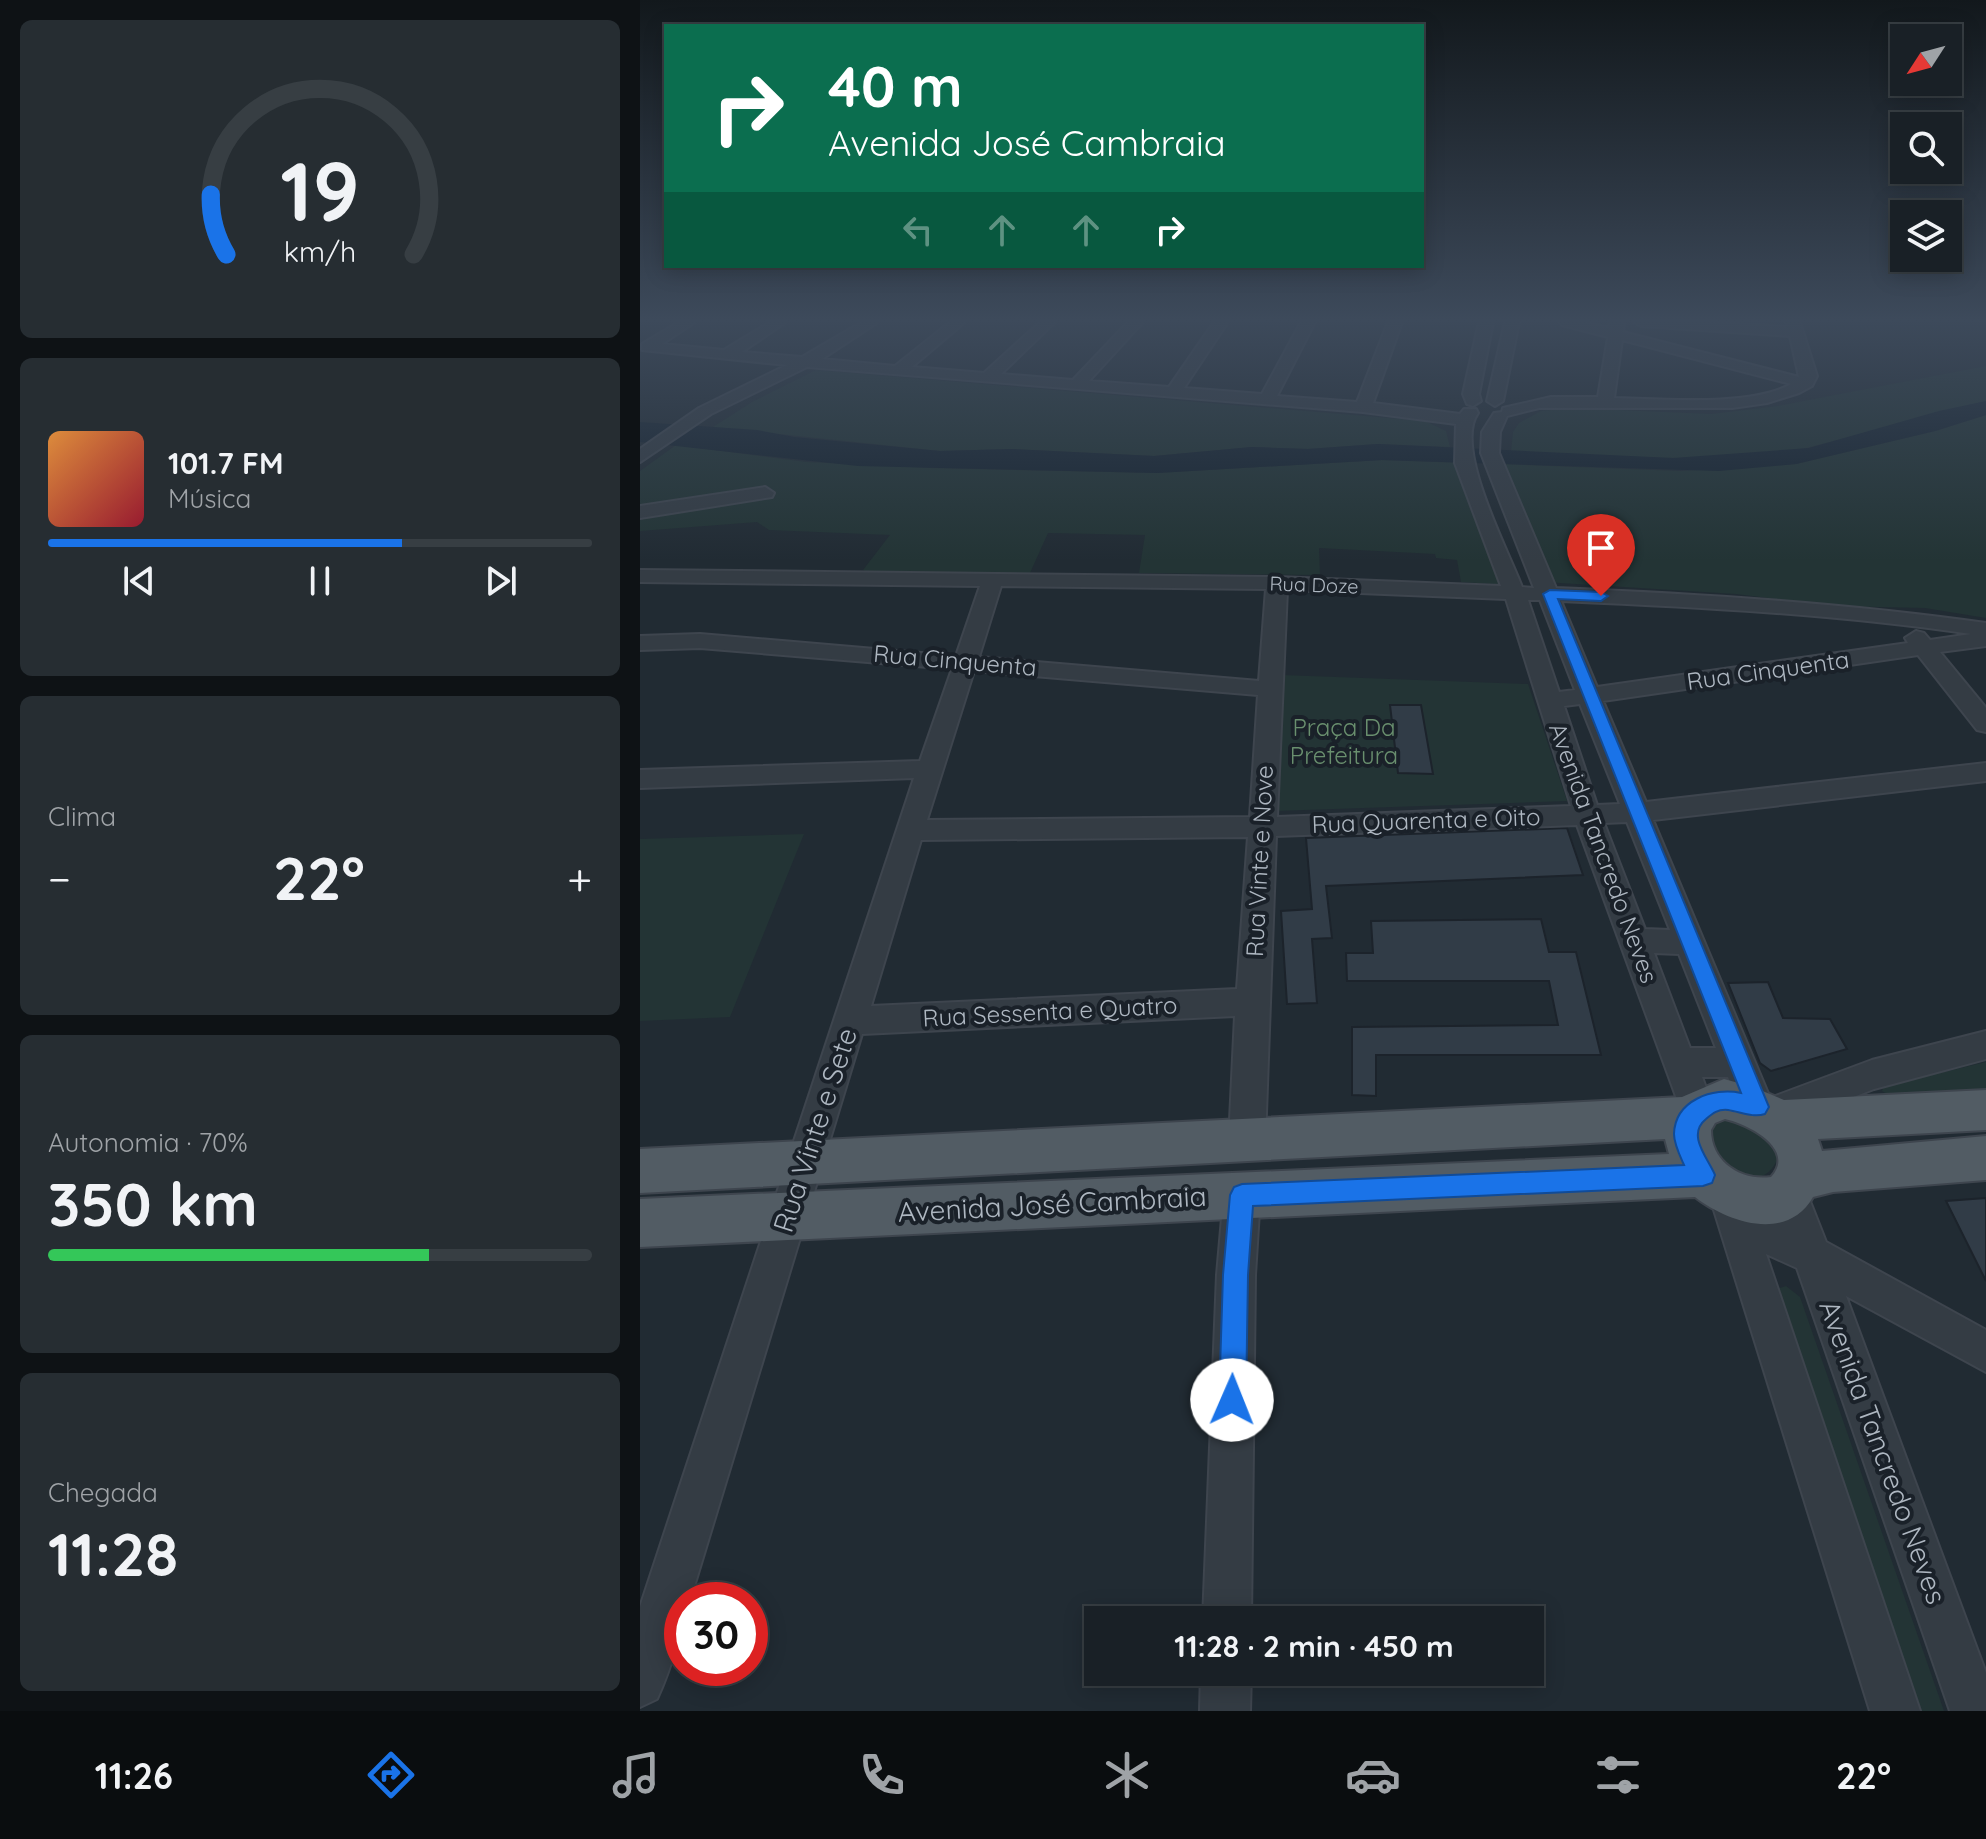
<!DOCTYPE html>
<html lang="pt">
<meta charset="utf-8">
<style>
:root{--surface:#192026;--page:#262d32;--text:#f1f3f6;--muted:#9fa3a7;--line:#373e43;--accent:#1a73e8}
body{margin:0;font-family:Quicksand,sans-serif;background:var(--page);color:var(--text);height:100vh;display:flex;flex-direction:column;font-size:30px;white-space:nowrap}
*{box-sizing:border-box;margin:0}
p{font-size:26px;color:var(--muted)}
.icon{flex:none;width:44px;height:44px;fill:none;stroke:currentColor;stroke-width:2;stroke-linecap:round;stroke-linejoin:round}
.map{position:relative;flex:1;overflow:hidden}
.side{display:flex;flex-direction:column;gap:20px;padding:20px;background:#0e1215;width:640px}
.side>*{flex:none}
.banner{position:absolute;left:24px;top:24px;width:760px;height:244px;border-radius:0px;box-shadow:0 4px 20px #0003,0 0 0 2px var(--line);background:#0b6e4f;color:#fff;overflow:hidden}
.needle{width:52px;rotate:234deg}
.buttons{position:absolute;left:1250px;top:24px;display:grid;gap:16px}
.buttons a{display:grid;place-items:center;width:72px;height:72px;border-radius:0px;background:var(--surface);box-shadow:0 4px 20px #0003,0 0 0 2px var(--line);font-size:40px}
.speed{position:absolute;left:24px;top:1582px;display:flex;gap:16px;font-size:40px;font-weight:700;text-align:center}
.speed>*{display:grid;place-content:center;width:104px;height:104px;border-radius:50%;background:var(--surface);box-shadow:0 4px 20px #0003,0 0 0 2px var(--line);line-height:1}
.speed .limit{border:12px solid #d22;background:#fff;color:#111}
.pin{position:absolute;display:grid;place-items:center;width:68px;height:68px;color:#fff;margin:-82px -34px;border-radius:50% 50% 50% 0;rotate:-45deg;box-shadow:0 0 8px #0007}
.pin .icon{rotate:45deg}
.me{position:absolute;width:88px;margin:-44px;rotate:1deg;stroke-linejoin:round;filter:drop-shadow(0 0 6px #0008)}
.turn{display:flex;align-items:center;gap:28px;height:168px;padding:0 32px;font-size:36px}
.turn .icon{width:104px;height:104px;stroke-width:2.5}
.turn b{display:block;font-size:56px;line-height:68px}
.lanes{display:flex;align-items:center;height:76px;padding:0 32px;background:#0003;justify-content:center;gap:40px;direction:ltr}
.lanes .off{opacity:.35}
.big{font-size:60px;font-weight:700;line-height:1.1}
.side .tile{flex:1;display:flex;flex-direction:column;justify-content:center;gap:12px;min-width:0;padding:0 28px;border-radius:12px;background:var(--page)}
.side .dial{align-items:center;gap:0}
.dial svg{height:208px;overflow:visible;fill:none;stroke:var(--line);stroke-width:7;stroke-linecap:round;text-anchor:middle}
.dial text{fill:var(--text);stroke:none}
.song{display:flex;align-items:center;gap:24px}
.cover{width:96px;height:96px;border-radius:12px;background:linear-gradient(135deg,hsl(30 70% 55%),hsl(350 70% 35%))}
.played{height:8px;border-radius:4px;background:linear-gradient(90deg,var(--accent) 65%,var(--line) 65%)}
.keys{display:flex;justify-content:space-around;direction:ltr}
.heat{display:flex;justify-content:space-between;align-items:center;font-size:44px;direction:ltr}
.charge{height:12px;border-radius:6px;background:linear-gradient(90deg,#34c759 70%,var(--line) 0)}
.trip{position:absolute;left:444px;top:1606px;width:460px;height:80px;border-radius:0px;background:var(--surface);box-shadow:0 4px 20px #0003,0 0 0 2px var(--line);font-weight:700;line-height:80px;text-align:center}
.dock{display:flex;height:128px;justify-content:space-around;align-items:center;background:#0a0d0f;color:var(--muted)}
.dock .icon{width:56px;height:56px}
.dock .on{color:var(--accent)}
.dock b{font-size:36px;color:var(--text)}
main{display:flex;flex:1;min-height:0}
.map>svg:first-child{display:block}
.green{fill:#233435}
.water{fill:#16232f}
.building{fill:#313c47;stroke:#1c232b;stroke-width:2}
.lines{fill:none;stroke-linecap:round;stroke-linejoin:round}
.minor-casing{stroke:#3e454e;stroke-width:4}
.major-casing{stroke:#3e454e;stroke-width:4}
.minor{fill:#343c44;fill-rule:evenodd}
.major{fill:#525c64;fill-rule:evenodd}
.route{fill:#1a73e8;stroke:#114b97;stroke-width:2}
.labels{text-anchor:middle;stroke-width:8;stroke-linejoin:round;paint-order:stroke}
.far-street-label{font-size:20px;fill:#aeb7c1;stroke:#1a2129}
.street-label{font-size:24px;fill:#aeb7c1;stroke:#1a2129}
.park-label{font-size:24px;fill:#698f6e;stroke:#1a2129}
.near-street-label{font-size:28px;fill:#aeb7c1;stroke:#1a2129}
</style>
<main>
<section class="side">
<div class="tile dial"><svg viewBox="0 0 100 80">
<path d="M14 69A42 42 0 1 1 86 69"/>
<path d="M14 69A42 42 0 0 1 8 46" stroke="#1a73e8"/>
<text x="50" y="56" font-size="32" font-weight="700">19</text>
<text x="50" y="72" font-size="11">km/h</text>
</svg></div>
<div class="tile">
<div class="song"><i class="cover"></i><div><b>101.7 FM</b><p>Música</p></div></div>
<div class="played"></div>
<div class="keys"><svg class="icon" aria-label="previous" viewBox="0 0 24 24"><path d="M18 5L8 12l10 7zM5 5v14"/></svg><svg class="icon" aria-label="pause" viewBox="0 0 24 24"><path d="M8 5v14M16 5v14"/></svg><svg class="icon" aria-label="next" viewBox="0 0 24 24"><path d="M6 5l10 7-10 7zM19 5v14"/></svg></div>
</div>
<div class="tile"><p>Clima</p>
<div class="heat"><a>−</a><b class="big">22°</b><a>+</a></div>
</div>
<div class="tile"><p>Autonomia · 70%</p><b class="big">350 km</b><div class="charge"></div></div>
<div class="tile"><p>Chegada</p><b class="big">11:28</b></div>
</section>
<div class="map">
<svg width="1346" height="1711" viewBox="0 0 1346 1711">
<rect width="100%" height="100%" fill="#212b33"/>
<g class="green">
<path d="M 1346,366 L 1346,401 L 1167,448 C 1069,465 969,456 871,451 L 873,432 L 879,423 L 901,411 L 931,408 L 1071,414 L 1138,406 Z"/>
<path d="M 176,370 L 785,421 L 806,431 L 810,447 L 738,444 L 668,449 L 612,447 L 514,456 L 373,449 L 300,451 L 73,427 L 112,402 Z"/>
<path d="M 1346,415 L 1346,618 L 1285,608 L 1190,606 L 1096,594 L 904,582 L 860,464 L 1040,471 L 1156,464 L 1295,431 Z"/>
<path d="M 36,445 L 167,462 L 291,468 L 517,473 L 742,460 L 824,463 L 870,585 L 821,582 L 817,560 L 796,558 L 795,554 L 679,548 L 680,575 L 499,573 L 505,535 L 408,533 L 390,573 L 234,574 L 223,570 L 250,535 L 129,530 L 117,522 L 0,531 L 0,471 Z"/>
<path d="M 642,675 L 888,684 L 927,801 L 635,811 Z"/>
<path d="M 164,834 L 90,1017 L 0,1021 L 0,839 Z"/>
<path d="M 1346,1062 L 1346,1088 L 1255,1099 L 1242,1091 L 1244,1086 Z"/>
<path d="M 1117,1118 L 1139,1155 C 1125,1195 1093,1172 1070,1156 L 1066,1119 Z"/>
<path d="M 1146,1286 L 1160,1297 L 1304,1711 L 1270,1711 L 1134,1290 Z"/>
</g>
<path class="water" d="M 1346,401 L 1346,415 L 1295,431 L 1156,464 L 1079,471 L 742,460 L 517,473 L 218,466 L 0,442 L 0,422 L 117,430 L 154,437 L 300,451 L 373,449 L 514,456 L 612,447 L 668,449 L 738,444 L 1033,458 L 1169,448 L 1299,411 Z"/>
<g class="building">
<path d="M 750,705 L 781,705 L 793,774 L 758,773 Z"/>
<path d="M 927,828 L 943,875 L 686,886 L 692,938 L 672,939 L 677,1003 L 647,1004 L 641,911 L 672,909 L 666,838 Z"/>
<path d="M 901,919 L 909,952 L 936,952 L 961,1055 L 736,1055 L 736,1096 L 712,1095 L 712,1027 L 918,1025 L 909,981 L 707,981 L 706,953 L 733,953 L 731,921 Z"/>
<path d="M 1128,982 L 1143,1018 L 1190,1019 L 1207,1049 L 1131,1071 L 1120,1063 L 1088,983 Z"/>
<path d="M 1346,1198 L 1346,1281 L 1306,1201 Z"/>
</g>
<g class="lines">
<defs>
<g id="minor">
<path d="M 39,322 L 55,322 L 22,344 L 84,350 L 130,322 L 146,322 L 102,352 L 162,357 L 222,322 L 238,322 L 182,359 L 255,366 L 310,322 L 325,322 L 272,367 L 344,373 L 400,322 L 415,322 L 361,374 L 433,380 L 488,322 L 503,322 L 449,381 L 529,387 L 574,322 L 588,322 L 544,388 L 622,394 L 661,322 L 675,322 L 637,396 L 717,402 L 748,322 L 762,322 L 733,403 L 820,414 L 824,409 L 836,409 L 838,413 C 813,447 868,550 882,587 L 894,588 L 841,453 L 842,432 L 854,413 L 862,412 L 863,408 L 911,397 L 958,397 L 968,337 L 922,325 L 920,322 L 943,322 L 969,328 L 970,322 L 984,322 L 983,332 L 1159,377 L 1150,336 L 1001,326 L 994,322 L 1063,322 L 1147,327 L 1146,322 L 1160,322 L 1177,376 L 1172,386 L 1159,393 L 1127,403 L 1092,408 L 899,408 L 867,416 L 860,432 L 859,453 L 916,588 C 1060,594 1204,603 1346,623 L 1346,646 L 1300,652 L 1346,708 L 1346,732 L 1337,730 L 1278,655 L 963,701 L 1006,802 L 1346,763 L 1346,781 L 1013,820 L 1130,1098 L 1232,1060 L 1346,1031 L 1346,1059 L 1234,1089 L 1134,1128 L 1105,1118 L 1088,1077 L 1062,1077 L 1074,1110 L 1069,1121 L 1057,1126 L 1045,1121 L 937,825 L 636,836 L 625,1141 L 620,1153 L 607,1157 L 594,1153 L 589,1141 L 595,1016 L 222,1034 L 50,1600 L 42,1600 C 42,1635 31,1668 17,1699 L 0,1707 L 0,1607 L 274,778 L 0,788 L 0,770 L 280,761 L 312,669 L 60,648 L 0,650 L 0,636 L 60,634 L 316,656 L 340,586 L 0,582 L 0,570 L 637,577 L 861,586 L 815,463 L 816,424 L 723,412 L 167,367 L 71,414 L 0,462 L 0,449 L 59,408 L 147,365 L 2,350 L 2,344 ZM 982,340 L 1151,384 C 1112,407 1020,399 974,398 ZM 361,586 L 626,589 L 619,681 L 339,657 ZM 647,590 L 866,599 L 931,806 L 637,817 ZM 888,600 L 900,600 L 935,690 L 919,692 ZM 921,601 C 1058,607 1195,614 1331,634 L 1290,640 L 1284,633 L 1276,631 L 1265,638 L 1268,643 L 957,687 ZM 334,671 L 618,695 L 610,817 L 287,820 ZM 940,704 L 980,804 L 957,805 L 924,706 ZM 987,822 L 1030,930 L 1005,929 L 964,823 ZM 608,837 L 597,989 L 231,1006 L 281,840 ZM 1014,953 L 1039,954 L 1076,1048 L 1050,1048 Z"/>
<path d="M 839,322 L 853,322 L 839,394 L 841,401 L 833,406 L 827,404 L 823,394 Z"/>
<path d="M 865,322 L 879,322 L 863,401 L 855,406 L 847,401 Z"/>
<path d="M 125,487 L 134,493 L 132,497 L 0,518 L 0,506 Z"/>
<path d="M 1149,1175 L 1162,1181 L 1186,1242 L 1346,1330 L 1346,1372 L 1206,1296 L 1346,1673 L 1346,1711 L 1310,1711 L 1157,1268 L 1126,1254 L 1280,1711 L 1230,1711 L 1069,1194 L 1074,1182 L 1087,1176 L 1100,1182 L 1110,1208 L 1141,1222 L 1131,1193 L 1136,1181 Z"/>
<path d="M 602,1177 L 615,1182 L 620,1195 L 615,1275 L 611,1620 L 563,1620 L 577,1275 L 584,1195 L 589,1182 Z"/>
<path d="M 561,1672 L 611,1672 L 610,1711 L 560,1711 Z"/>
</g>
<path id="major" d="M 1084,1079 L 1113,1087 L 1144,1100 L 1346,1090 L 1346,1130 L 1178,1139 L 1182,1151 L 1346,1136 L 1346,1180 L 1193,1192 L 1173,1197 C 1147,1243 1087,1222 1055,1197 L 0,1247 L 0,1199 L 1029,1154 L 1025,1139 L 0,1193 L 0,1149 L 1042,1097 ZM 1085,1119 C 1108,1124 1157,1149 1131,1177 C 1101,1181 1071,1162 1071,1130 L 1075,1123 Z"/>
</defs>
<use href="#minor" class="minor-casing"/>
<use href="#major" class="major-casing"/>
<use href="#minor" class="minor"/>
<use href="#major" class="major"/>
</g>
<linearGradient id="sky" x2="0" y2="1"><stop stop-color="#12181c"/><stop offset="0.57" stop-color="#3d4a5b"/><stop offset="1" stop-color="#3d4a5b" stop-opacity="0"/></linearGradient>
<rect width="1346" height="561" fill="url(#sky)"/>
<path class="route" d="M 910,590 L 961,592 L 968,596 L 961,601 L 918,599 L 1129,1107 L 1125,1114 C 1113,1118 1101,1112 1088,1110 C 1078,1109 1073,1113 1066,1119 C 1046,1135 1068,1158 1075,1175 L 1072,1183 L 1063,1186 L 613,1206 L 608,1275 L 606,1400 L 602,1410 L 592,1414 L 583,1410 L 579,1400 L 583,1275 L 590,1195 L 594,1187 L 602,1184 L 1044,1165 C 1040,1156 1034,1144 1034,1134 C 1035,1100 1073,1087 1101,1093 L 903,594 Z"/>
<g class="labels">
<g class="far-street-label">
<text transform="translate(674 585) rotate(2)" y="7">Rua Doze</text>
</g>
<g class="street-label">
<text transform="translate(315 661) rotate(5)" y="8">Rua Cinquenta</text>
<text transform="translate(1128 671) rotate(-8)" y="8">Rua Cinquenta</text>
<text transform="translate(786 821) rotate(-2)" y="8">Rua Quarenta e Oito</text>
<text transform="translate(963 853) rotate(70)" y="8">Avenida Tancredo Neves</text>
<text transform="translate(620 861) rotate(-87)" y="8">Rua Vinte e Nove</text>
<text transform="translate(410 1012) rotate(-3)" y="8">Rua Sessenta e Quatro</text>
</g>
<g class="park-label">
<text x="704" y="736">Praça Da<tspan x="704" dy="28">Prefeitura</tspan></text>
</g>
<g class="near-street-label">
<text transform="translate(175 1130) rotate(-72)" y="10">Rua Vinte e Sete</text>
<text transform="translate(412 1204) rotate(-3)" y="10">Avenida José Cambraia</text>
<text transform="translate(1243 1452) rotate(70)" y="10">Avenida Tancredo Neves</text>
</g>
</g>
</svg>
<div class="buttons">
<a><svg class="needle" viewBox="-14 -14 28 28"><path d="M0-13l5 13h-10z" fill="#e53935"/><path d="M0 13l5-13h-10z" fill="#9fa3a7"/></svg></a>
<a><svg class="icon" aria-label="search" viewBox="0 0 24 24"><circle cx="10" cy="10" r="6"/><path d="M15 15l6 6"/></svg></a>
<a><svg class="icon" aria-label="layers" viewBox="0 0 24 24"><path d="M12 4l9 5-9 5-9-5zM3 14l9 5 9-5"/></svg></a>
</div>
<div class="speed"><div class="limit">30</div></div>
<div class="pin" style="left:961px;top:596px;background:#d93025"><svg class="icon" aria-label="arrive" viewBox="0 0 24 24"><path d="M6 21V4h12l-3 4 3 4H6"/></svg></div>
<svg class="me" style="left:592px;top:1400px" viewBox="-20 -20 40 40"><circle r="19" fill="#fff"/><path d="M0-13L10 11 0 6-10 11z" fill="#1a73e8"/></svg>
<div class="trip">11:28 · 2 min · 450 m</div>
<div class="banner">
<div class="turn"><svg class="icon" aria-label="right" viewBox="0 0 24 24"><path d="M7 20v-9h11M14 6l5 5-5 5"/></svg><div><b>40 m</b>Avenida José Cambraia</div></div>
<div class="lanes"><svg class="icon off" aria-label="left" viewBox="0 0 24 24"><path d="M17 20v-9H6M10 6l-5 5 5 5"/></svg><svg class="icon off" aria-label="ahead" viewBox="0 0 24 24"><path d="M12 20V5M6 11l6-6 6 6"/></svg><svg class="icon off" aria-label="ahead" viewBox="0 0 24 24"><path d="M12 20V5M6 11l6-6 6 6"/></svg><svg class="icon" aria-label="right" viewBox="0 0 24 24"><path d="M7 20v-9h11M14 6l5 5-5 5"/></svg></div>
</div>
</div>
</main>
<nav class="dock">
<b>11:26</b>
<svg class="icon on" aria-label="directions" viewBox="0 0 24 24"><path d="M12 3l9 9-9 9-9-9zM9 14v-3h6M13 9l2 2-2 2"/></svg>
<svg class="icon" aria-label="music" viewBox="0 0 24 24"><path d="M9 18V5l10-2v13"/><circle cx="6" cy="18" r="3"/><circle cx="16" cy="16" r="3"/></svg>
<svg class="icon" aria-label="phone" viewBox="0 0 24 24"><path d="M5 4h4l2 5-3 2q2 4 5 5l2-3 5 2v4C11 20 4 13 5 4z"/></svg>
<svg class="icon" aria-label="climate" viewBox="0 0 24 24"><path d="M12 3v18M4 7l16 10M4 17L20 7"/></svg>
<svg class="icon" aria-label="car" viewBox="0 0 24 24"><path d="M5 17H2v-5l4-1 3-4h7l3 4 3 1v5h-3M9 17h6M6 11h13"/><circle cx="7" cy="17" r="2"/><circle cx="17" cy="17" r="2"/></svg>
<svg class="icon" aria-label="filters" viewBox="0 0 24 24"><path d="M4 7h16M4 17h16"/><circle cx="9" cy="7" r="2"/><circle cx="15" cy="17" r="2"/></svg>
<b>22°</b>
</nav>
